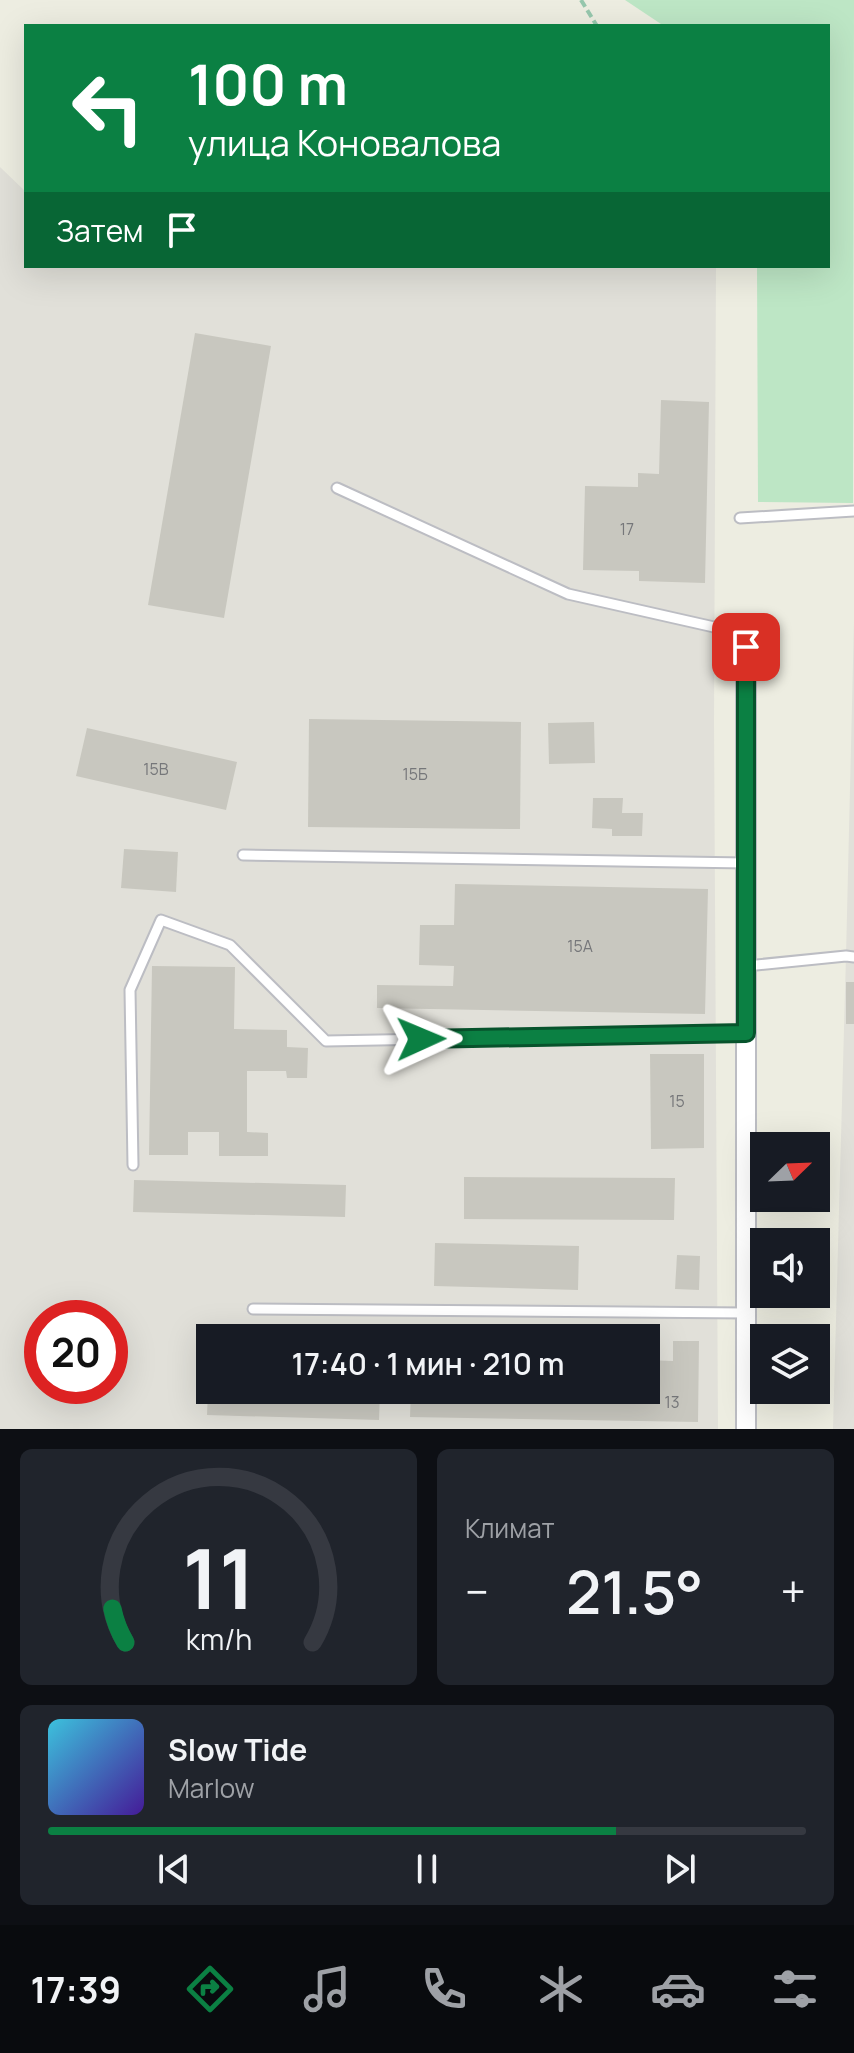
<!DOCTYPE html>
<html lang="ru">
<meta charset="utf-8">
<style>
:root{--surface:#171b24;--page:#20242c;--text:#f1f3f6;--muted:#9ea1a6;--line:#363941;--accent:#0b8043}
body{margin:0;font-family:Manrope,sans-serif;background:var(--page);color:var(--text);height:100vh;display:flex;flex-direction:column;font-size:30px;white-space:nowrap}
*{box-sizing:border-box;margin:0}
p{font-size:26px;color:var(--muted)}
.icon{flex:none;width:44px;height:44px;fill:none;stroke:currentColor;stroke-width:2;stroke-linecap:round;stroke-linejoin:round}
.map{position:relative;height:1429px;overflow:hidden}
.drawer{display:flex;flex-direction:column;gap:20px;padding:20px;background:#0d0f14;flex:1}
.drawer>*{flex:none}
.banner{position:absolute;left:24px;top:24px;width:806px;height:244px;border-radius:0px;box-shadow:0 8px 32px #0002;background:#0b8043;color:#fff;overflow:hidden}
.needle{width:52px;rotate:67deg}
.buttons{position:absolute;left:750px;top:1132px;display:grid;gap:16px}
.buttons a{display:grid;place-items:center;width:80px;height:80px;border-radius:0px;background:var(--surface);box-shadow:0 8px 32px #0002;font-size:40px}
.speed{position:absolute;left:24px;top:1300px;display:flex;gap:16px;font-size:40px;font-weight:700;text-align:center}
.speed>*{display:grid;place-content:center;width:104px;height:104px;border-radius:50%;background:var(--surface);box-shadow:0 8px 32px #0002;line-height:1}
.speed .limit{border:12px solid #d22;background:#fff;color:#111}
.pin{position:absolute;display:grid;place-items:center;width:68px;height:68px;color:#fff;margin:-34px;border-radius:16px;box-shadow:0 4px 12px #0006}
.me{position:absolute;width:88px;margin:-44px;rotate:89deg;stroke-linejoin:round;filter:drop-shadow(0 0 6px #0008)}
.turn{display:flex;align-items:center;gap:28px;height:168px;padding:0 32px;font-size:36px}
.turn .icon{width:104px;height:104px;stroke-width:2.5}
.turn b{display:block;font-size:56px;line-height:68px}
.then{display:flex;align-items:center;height:76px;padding:0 32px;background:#0003;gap:16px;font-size:30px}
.big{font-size:60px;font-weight:600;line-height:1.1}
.drawer .tile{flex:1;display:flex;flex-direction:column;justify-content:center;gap:12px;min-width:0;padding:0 28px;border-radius:12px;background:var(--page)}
.drawer .dial{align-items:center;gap:0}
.dial svg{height:208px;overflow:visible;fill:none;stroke:var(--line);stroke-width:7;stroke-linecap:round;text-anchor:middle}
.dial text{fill:var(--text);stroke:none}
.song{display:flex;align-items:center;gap:24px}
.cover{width:96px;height:96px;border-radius:12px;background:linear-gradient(135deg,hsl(190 70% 55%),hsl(260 70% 35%))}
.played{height:8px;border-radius:4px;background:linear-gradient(90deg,var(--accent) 75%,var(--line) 75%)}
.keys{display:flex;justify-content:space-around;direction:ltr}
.heat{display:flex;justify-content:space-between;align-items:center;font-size:44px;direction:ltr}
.drawer .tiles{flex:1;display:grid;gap:20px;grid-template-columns:1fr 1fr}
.tile:last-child{grid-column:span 2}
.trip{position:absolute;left:196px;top:1324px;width:464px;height:80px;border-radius:0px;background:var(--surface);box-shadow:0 8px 32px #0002;font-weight:600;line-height:80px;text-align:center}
.menu{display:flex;height:128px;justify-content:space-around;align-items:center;background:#090b0e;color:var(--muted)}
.menu .icon{width:56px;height:56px}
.menu .on{color:var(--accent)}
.menu b{font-size:36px;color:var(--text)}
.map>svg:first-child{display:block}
.industrial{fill:#e1e0d9;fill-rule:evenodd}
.green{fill:#bde6c5}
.building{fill:#c8c7bf}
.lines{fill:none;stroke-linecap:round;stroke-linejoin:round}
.service-casing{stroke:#bcbdc3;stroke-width:13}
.minor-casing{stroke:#bcbdc3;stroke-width:22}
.path{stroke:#96c7ad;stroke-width:4;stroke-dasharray:8 4;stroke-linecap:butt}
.service{stroke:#fff;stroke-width:9}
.minor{stroke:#fff;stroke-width:18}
.route-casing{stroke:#07532c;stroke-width:20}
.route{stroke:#0b8043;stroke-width:14}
.labels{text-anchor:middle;stroke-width:6;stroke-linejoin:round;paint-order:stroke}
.number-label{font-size:16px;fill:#76777a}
</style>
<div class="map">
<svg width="854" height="1429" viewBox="0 0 854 1429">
<rect width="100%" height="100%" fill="#edede1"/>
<g class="industrial">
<path d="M 0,167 L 26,192 L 26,266 L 716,266 L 714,722 L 718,1429 L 0,1429 ZM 42,1318 L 110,1318 L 110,1386 L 42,1386 ZM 210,1338 L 646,1338 L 646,1390 L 210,1390 Z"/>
<path d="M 854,621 L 854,1429 L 833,1429 L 846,956 Z"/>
</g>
<path class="green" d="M 625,0 L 854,0 L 853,503 L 758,502 L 757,266 L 828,266 L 828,26 L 664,26 Z"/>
<g class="building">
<path d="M 195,333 L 271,346 L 224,618 L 148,605 Z"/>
<path d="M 661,400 L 709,402 L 705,583 L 639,581 L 639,571 L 583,570 L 585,486 L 638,487 L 638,473 L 659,474 Z"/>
<path d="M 309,719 L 521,722 L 520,829 L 308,827 Z"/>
<path d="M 594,722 L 595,763 L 549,764 L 548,723 Z"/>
<path d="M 87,728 L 237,762 L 226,810 L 76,776 Z"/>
<path d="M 593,798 L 623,798 L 622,813 L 643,813 L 642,836 L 612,836 L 612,829 L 592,828 Z"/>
<path d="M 124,849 L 178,852 L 176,892 L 121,888 Z"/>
<path d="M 455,884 L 708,889 L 705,1014 L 377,1008 L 377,985 L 453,986 L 454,966 L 419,965 L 420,925 L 454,925 Z"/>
<path d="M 152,966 L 235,967 L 234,1029 L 287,1030 L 287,1047 L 308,1048 L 307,1078 L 287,1078 L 286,1071 L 247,1071 L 247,1132 L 268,1133 L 268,1156 L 219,1156 L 219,1132 L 188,1132 L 188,1155 L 149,1155 Z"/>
<rect x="846" y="982" width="8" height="42"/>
<path d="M 650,1054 L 704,1054 L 704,1148 L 651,1149 Z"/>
<path d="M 464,1177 L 675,1178 L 674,1220 L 464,1219 Z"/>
<path d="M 134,1180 L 346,1185 L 345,1217 L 133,1212 Z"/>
<path d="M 435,1243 L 579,1246 L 578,1290 L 434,1286 Z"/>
<path d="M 677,1255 L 700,1256 L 699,1290 L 675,1289 Z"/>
<path d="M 673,1341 L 699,1341 L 698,1422 L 410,1417 L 411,1390 L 646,1390 L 646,1360 L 673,1361 Z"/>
<path d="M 208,1390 L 380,1390 L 379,1420 L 207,1415 Z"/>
</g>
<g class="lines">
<defs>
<g id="service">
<path d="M 337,488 L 568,594 L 714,627 L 746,647"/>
<path d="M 740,518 L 854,511"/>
<path d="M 243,855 L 746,863"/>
<path d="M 746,966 L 846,956 L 854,957"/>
<path d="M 133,1165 L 130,990 L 161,920 L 230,945 L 326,1041 L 746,1033"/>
<path d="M 253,1309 L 746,1313"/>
</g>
<path id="minor" d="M 746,1429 L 746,647"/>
</defs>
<use href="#service" class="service-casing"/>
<use href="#minor" class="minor-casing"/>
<path class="path" d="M 581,0 L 597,26"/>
<use href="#service" class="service"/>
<use href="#minor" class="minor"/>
</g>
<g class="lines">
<defs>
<path id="route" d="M 421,1039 L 746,1033 L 746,647"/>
</defs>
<use href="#route" class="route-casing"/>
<use href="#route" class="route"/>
</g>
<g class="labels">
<g class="number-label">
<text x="627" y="535">17</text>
<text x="156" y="775">15В</text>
<text x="415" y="780">15Б</text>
<text x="580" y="952">15А</text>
<text x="677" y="1107">15</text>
<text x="672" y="1408">13</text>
</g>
</g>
</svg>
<div class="buttons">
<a><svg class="needle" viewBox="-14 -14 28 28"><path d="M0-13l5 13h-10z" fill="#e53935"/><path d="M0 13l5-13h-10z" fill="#9ea1a6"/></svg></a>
<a><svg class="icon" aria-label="sound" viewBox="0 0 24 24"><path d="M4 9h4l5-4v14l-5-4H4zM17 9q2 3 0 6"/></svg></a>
<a><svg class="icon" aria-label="layers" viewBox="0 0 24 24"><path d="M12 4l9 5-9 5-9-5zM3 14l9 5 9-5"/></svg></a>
</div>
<div class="speed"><div class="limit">20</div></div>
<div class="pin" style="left:746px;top:647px;background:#d93025"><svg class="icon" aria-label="arrive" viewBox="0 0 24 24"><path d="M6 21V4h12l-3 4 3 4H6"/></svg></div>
<svg class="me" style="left:421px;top:1039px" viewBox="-20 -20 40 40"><path d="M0-17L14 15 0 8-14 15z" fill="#0b8043" stroke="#fff" stroke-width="4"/></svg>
<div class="trip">17:40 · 1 мин · 210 m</div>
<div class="banner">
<div class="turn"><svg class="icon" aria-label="left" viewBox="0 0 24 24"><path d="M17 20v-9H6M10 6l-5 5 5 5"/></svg><div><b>100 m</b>улица Коновалова</div></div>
<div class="then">Затем<svg class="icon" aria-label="arrive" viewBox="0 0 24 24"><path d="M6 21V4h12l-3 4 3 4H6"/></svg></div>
</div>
</div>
<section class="drawer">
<div class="tiles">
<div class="tile dial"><svg viewBox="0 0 100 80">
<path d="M14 69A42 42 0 1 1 86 69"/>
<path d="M14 69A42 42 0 0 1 9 56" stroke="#0b8043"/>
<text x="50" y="56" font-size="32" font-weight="700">11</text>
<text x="50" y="72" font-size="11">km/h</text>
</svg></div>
<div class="tile"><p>Климат</p>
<div class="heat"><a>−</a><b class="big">21.5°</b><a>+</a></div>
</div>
<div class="tile">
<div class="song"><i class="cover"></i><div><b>Slow Tide</b><p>Marlow</p></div></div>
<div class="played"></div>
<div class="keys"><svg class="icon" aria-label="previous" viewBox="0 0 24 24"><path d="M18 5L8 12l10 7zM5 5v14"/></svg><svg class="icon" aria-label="pause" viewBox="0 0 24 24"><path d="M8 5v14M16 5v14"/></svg><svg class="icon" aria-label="next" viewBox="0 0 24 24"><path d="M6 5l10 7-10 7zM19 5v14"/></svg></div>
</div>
</div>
</section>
<nav class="menu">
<b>17:39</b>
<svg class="icon on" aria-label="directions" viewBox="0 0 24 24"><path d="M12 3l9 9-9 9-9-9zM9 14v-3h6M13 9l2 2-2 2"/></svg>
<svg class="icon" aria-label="music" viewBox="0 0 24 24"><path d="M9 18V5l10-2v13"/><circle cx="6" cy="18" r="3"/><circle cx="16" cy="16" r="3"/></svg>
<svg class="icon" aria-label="phone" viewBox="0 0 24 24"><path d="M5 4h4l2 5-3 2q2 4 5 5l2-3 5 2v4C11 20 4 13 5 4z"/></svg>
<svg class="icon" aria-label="climate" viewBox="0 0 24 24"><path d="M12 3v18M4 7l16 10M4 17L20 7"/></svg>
<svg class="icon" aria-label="car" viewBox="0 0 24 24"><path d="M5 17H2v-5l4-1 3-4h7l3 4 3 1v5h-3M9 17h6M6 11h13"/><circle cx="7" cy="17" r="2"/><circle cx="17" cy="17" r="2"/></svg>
<svg class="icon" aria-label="filters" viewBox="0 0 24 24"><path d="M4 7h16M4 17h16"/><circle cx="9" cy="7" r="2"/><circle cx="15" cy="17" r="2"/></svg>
</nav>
